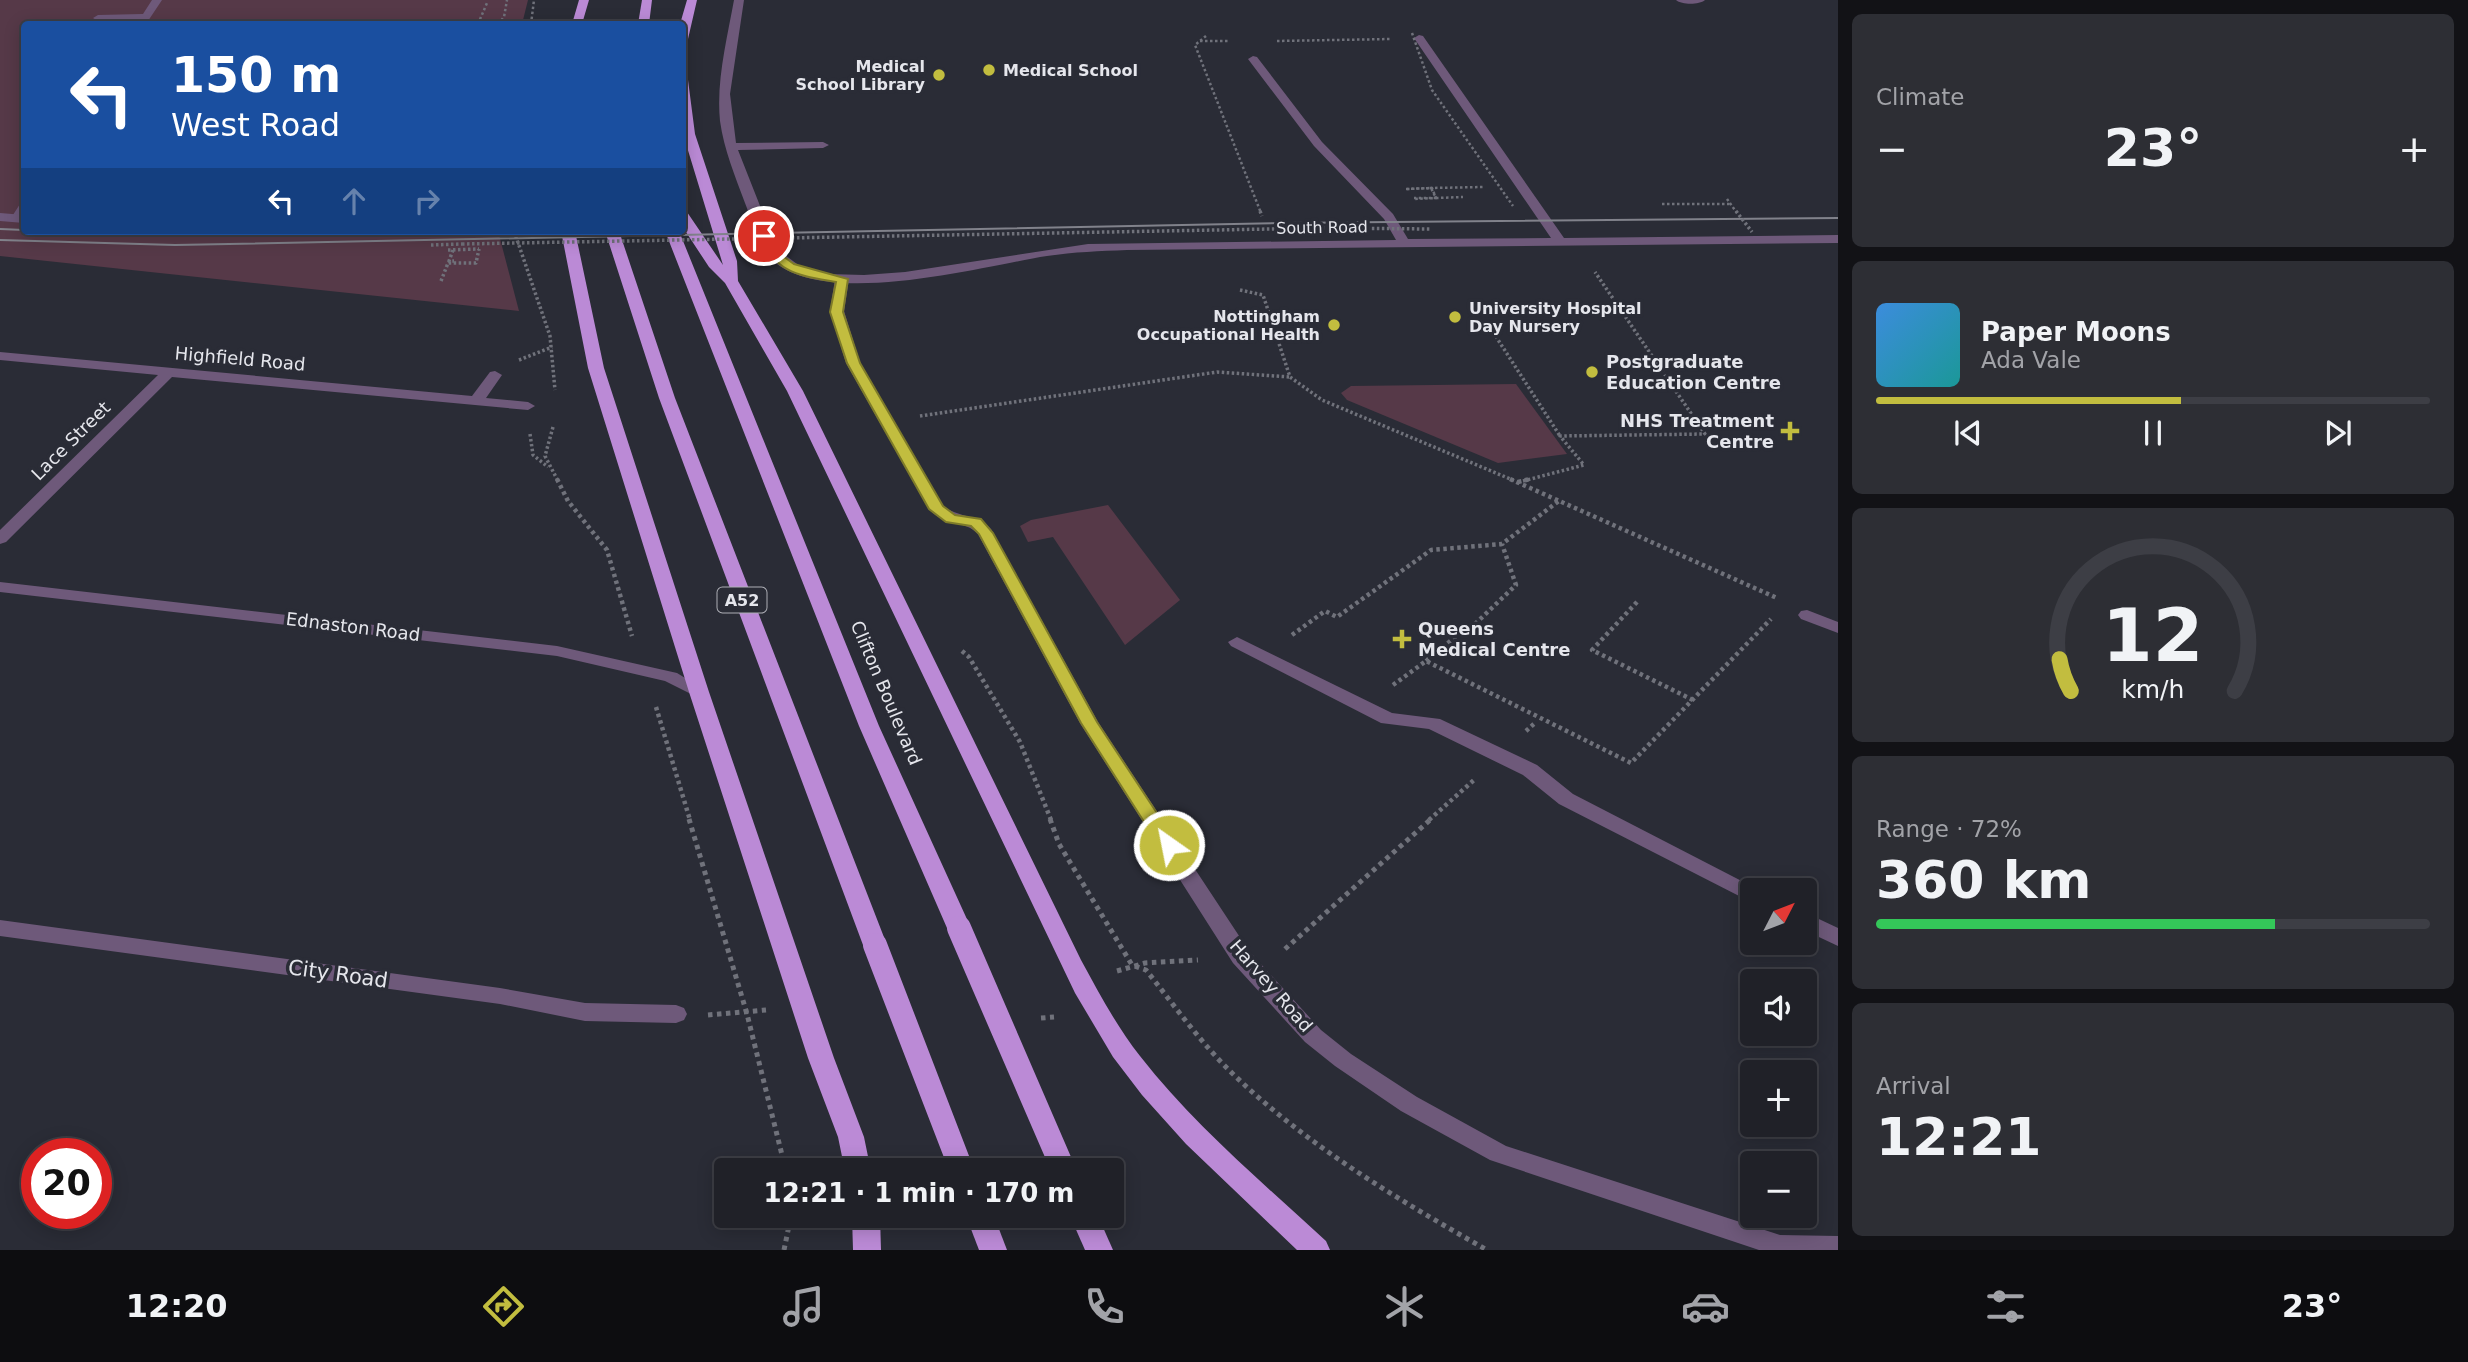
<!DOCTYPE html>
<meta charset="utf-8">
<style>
:root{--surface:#202128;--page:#2d2e34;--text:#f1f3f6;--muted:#a2a3a8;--line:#3d3e45;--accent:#c2bd3f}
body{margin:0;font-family:"DejaVu Sans",sans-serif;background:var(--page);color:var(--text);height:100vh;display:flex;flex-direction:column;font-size:26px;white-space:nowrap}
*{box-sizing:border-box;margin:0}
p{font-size:23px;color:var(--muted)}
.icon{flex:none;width:38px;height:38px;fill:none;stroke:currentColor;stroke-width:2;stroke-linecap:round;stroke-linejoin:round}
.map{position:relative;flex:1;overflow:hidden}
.panel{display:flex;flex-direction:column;gap:14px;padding:14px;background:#121216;width:630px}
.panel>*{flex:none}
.banner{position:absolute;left:21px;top:21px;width:665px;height:214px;border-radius:7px;box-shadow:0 4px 18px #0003,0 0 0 2px var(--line);background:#1a4fa0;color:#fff;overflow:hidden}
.needle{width:46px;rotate:48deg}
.controls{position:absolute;left:1740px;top:878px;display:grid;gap:14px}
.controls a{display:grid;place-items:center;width:77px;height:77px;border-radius:7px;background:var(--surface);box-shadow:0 4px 18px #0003,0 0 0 2px var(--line);font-size:35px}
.speed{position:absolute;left:21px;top:1138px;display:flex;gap:14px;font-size:35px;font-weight:700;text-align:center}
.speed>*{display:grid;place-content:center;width:91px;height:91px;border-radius:50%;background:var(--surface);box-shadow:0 4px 18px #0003,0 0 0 2px var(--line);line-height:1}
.speed .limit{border:10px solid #d22;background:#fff;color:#111}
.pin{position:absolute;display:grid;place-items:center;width:60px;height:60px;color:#fff;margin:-30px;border:4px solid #fff;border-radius:50%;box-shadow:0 2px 7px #0007}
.me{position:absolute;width:77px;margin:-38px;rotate:327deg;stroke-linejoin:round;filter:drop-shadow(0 0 5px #0008)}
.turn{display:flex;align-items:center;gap:24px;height:147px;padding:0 35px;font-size:32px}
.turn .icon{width:91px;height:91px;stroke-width:2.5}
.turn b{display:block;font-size:49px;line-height:60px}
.lanes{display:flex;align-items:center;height:66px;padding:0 35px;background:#0003;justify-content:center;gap:35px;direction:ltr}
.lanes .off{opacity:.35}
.big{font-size:52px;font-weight:700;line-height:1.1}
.panel .card{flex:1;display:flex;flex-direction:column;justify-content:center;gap:10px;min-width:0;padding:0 24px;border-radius:10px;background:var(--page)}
.panel .dial{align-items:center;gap:0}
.dial svg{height:182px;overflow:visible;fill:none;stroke:var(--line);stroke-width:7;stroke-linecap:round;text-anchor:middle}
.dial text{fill:var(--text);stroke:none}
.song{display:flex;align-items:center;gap:21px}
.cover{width:84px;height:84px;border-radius:10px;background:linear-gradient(135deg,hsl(210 70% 55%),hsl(180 70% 35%))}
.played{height:7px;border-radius:4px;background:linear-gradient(90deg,var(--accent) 55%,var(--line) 55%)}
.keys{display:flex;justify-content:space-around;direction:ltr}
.heat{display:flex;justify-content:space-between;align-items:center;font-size:38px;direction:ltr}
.charge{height:10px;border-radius:5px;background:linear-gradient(90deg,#34c759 72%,var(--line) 0)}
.trip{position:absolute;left:714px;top:1158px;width:410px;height:70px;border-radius:7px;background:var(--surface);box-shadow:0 4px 18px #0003,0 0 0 2px var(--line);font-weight:700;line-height:70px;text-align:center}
.dock{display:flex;height:112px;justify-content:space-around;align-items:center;background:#0d0d10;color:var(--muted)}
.dock .icon{width:49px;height:49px}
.dock .active{color:var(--accent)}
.dock b{font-size:32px;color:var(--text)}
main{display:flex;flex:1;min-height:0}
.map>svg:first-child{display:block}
.green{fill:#563948}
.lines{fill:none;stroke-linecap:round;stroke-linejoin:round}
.path-far3{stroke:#70727b;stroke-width:2.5;stroke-dasharray:2.5 2.5;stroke-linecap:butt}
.path-far2{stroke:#70727b;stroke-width:3.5;stroke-dasharray:2.5 2.5;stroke-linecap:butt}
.path-far1{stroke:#70727b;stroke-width:4.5;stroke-dasharray:3.5 3.5;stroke-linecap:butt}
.path{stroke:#70727b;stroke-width:5;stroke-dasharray:4.5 4.5;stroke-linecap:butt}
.service{fill:#6e597a;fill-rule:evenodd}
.minor{fill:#6e597a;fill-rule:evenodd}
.trunk{fill:#bb8ad6;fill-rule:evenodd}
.tram{stroke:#81828b;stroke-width:2}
.path-bridge-far1{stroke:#70727b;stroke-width:2.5;stroke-dasharray:2.5 2.5;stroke-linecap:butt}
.path-bridge{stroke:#70727b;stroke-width:3.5;stroke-dasharray:2.5 2.5;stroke-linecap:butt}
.trunk-bridge{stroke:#bb8ad6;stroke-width:24}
.route{fill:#c2bd3f;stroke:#7e7b29;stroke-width:2}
.poi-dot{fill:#c2bd3f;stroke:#2a2c36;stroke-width:2.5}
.labels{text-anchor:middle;stroke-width:7;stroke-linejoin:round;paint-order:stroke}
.far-poi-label{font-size:16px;font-weight:bold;fill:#e5e6ec;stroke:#2a2c36;text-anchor:end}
.far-street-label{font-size:16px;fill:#e5e6ec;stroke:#2a2c36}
.shield{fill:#2a2c36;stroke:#adaeb5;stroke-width:2}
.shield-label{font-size:16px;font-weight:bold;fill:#e5e6ec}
.street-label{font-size:18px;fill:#e5e6ec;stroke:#2a2c36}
.poi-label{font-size:18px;font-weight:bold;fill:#e5e6ec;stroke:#2a2c36;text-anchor:start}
.near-street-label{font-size:21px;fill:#e5e6ec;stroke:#2a2c36}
</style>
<main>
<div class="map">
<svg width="1838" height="1250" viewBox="0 0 1838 1250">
<rect width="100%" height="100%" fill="#2a2c36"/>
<g class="green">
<path d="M 0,0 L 528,0 L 522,24 L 24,24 L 24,231 L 498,231 L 519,311 L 0,256 Z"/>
<path d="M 1516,384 L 1567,454 L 1498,463 L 1347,400 L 1341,393 L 1351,386 Z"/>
<path d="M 1108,505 L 1180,600 L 1125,645 L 1053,537 L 1028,542 L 1020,526 L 1031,520 Z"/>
</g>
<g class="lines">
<g class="path-far3">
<path d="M 478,24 L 487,3"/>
<path d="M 498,24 L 504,17 L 507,0"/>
<path d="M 531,24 L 534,0"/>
<path d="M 1206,36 L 1195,45 L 1261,213"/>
<path d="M 1200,41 L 1230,41"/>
<path d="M 1277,41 L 1391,39"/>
<path d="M 1430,188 L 1484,187"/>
<path d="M 1406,189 L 1432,188 L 1436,198 L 1414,199"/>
<path d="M 1407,189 L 1431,188 L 1436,198 L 1414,198"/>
<path d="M 1436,198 L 1463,197"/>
<path d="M 1662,204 L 1731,204"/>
</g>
<g class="path-far2">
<path d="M 1260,211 L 1262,216"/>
<path d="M 514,231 L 550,336 L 555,390"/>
<path d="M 431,245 L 462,244"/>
<path d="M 448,250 L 479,249"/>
<path d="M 453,250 L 449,261 L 454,261"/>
<path d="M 441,281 L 448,263 L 476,263 L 479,249"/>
<path d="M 1240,290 L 1263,295 L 1290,377 L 1322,400 L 1515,481"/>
<path d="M 1493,332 L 1560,436"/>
<path d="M 519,360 L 552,347"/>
<path d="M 920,416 L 1217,372 L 1290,377"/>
<path d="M 553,427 L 545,456 L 558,481"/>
<path d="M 530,434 L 533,455 L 548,467"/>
<path d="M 1523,481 L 1584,465 L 1560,436 L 1705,434 L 1595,272"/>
</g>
<g class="path-far1">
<path d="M 557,479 L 568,501 L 607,550 L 632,636"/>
<path d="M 1510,479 L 1777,598"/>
<path d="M 1518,482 L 1530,479"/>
<path d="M 1637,602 L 1592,650 L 1693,700"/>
<path d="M 1475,624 L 1516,585 L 1502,544"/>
<path d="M 1292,635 L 1325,611 L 1337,617 L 1431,550 L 1502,544 L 1560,500"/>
<path d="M 962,651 L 969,657 L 1020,742 L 1051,820"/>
<path d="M 1426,661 L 1459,634"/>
<path d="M 1393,685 L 1426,661 L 1631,763 L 1771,619"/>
<path d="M 656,707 L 690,820"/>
<path d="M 1526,731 L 1536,722"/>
<path d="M 1429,820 L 1474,780"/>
</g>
<g class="path">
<path d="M 689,819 L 747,1014 L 786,1171"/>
<path d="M 1050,819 L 1059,844 L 1132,965 L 1146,970 C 1174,1005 1200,1042 1232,1073 C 1306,1145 1397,1199 1487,1250"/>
<path d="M 1285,949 L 1431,819"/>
<path d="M 1117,971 L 1145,963 L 1198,960"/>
<path d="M 708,1015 L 766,1010"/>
<path d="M 1041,1018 L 1054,1017"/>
<path d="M 784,1250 L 791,1216"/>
</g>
<g class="service">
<path d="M 152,0 L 162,0 L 146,24 L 136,24 L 139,20 L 98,21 L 93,18 L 98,15 L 143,14 Z"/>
<path d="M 734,0 L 744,0 L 730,94 L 736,143 L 823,142 L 829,145 L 823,148 L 738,150 L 777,249 L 801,267 L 827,274 L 864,275 L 905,272 L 1088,244 L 1396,240 L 1384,219 L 1314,146 L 1248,59 L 1253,56 L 1257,57 L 1322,142 L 1393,214 L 1408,239 L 1551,238 L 1414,38 L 1419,35 L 1423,36 L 1564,238 L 1838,235 L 1838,243 L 1127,250 C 1100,251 1074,252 1047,256 C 982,266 818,312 768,256 C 756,242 752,220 745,203 C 735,176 724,150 720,121 C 716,81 727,39 734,0 Z"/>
<path d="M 1676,0 L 1705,0 C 1699,5 1682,5 1676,0 Z"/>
<path d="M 24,203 L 24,216 L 21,221 L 13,221 L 11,218 L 20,204 Z"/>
<path d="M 837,307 L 844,311 L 860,363 L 943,506 C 959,518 977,514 991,529 L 1098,722 L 1249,951 L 1321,1030 L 1351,1054 L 1417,1097 L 1506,1146 L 1780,1235 L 1838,1236 L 1838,1250 L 1759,1250 L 1490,1160 L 1401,1111 L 1335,1066 L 1305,1042 L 1233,963 L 1080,723 L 978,534 C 964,519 946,528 929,509 L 846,363 L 830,311 Z"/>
<path d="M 1807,610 L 1838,622 L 1838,633 L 1801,619 L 1798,615 L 1801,611 Z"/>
<path d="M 1237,637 L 1392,713 L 1440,719 L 1537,765 L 1573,794 L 1761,891 L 1752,891 L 1752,901 L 1745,899 L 1559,804 L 1523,775 L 1429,729 L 1381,723 L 1231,646 L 1228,642 Z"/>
<path d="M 1804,912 L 1838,928 L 1838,946 L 1804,930 Z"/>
</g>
<g class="minor">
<path d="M 0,213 L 24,215 L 24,223 L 0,221 Z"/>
<path d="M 842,275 L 849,279 L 844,311 L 837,315 L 830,311 L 835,279 Z"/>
<path d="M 0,352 L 472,396 L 490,372 L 495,371 L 502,375 L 486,398 L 528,402 L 535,406 L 528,410 L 172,377 L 6,542 L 0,544 L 0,530 L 158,375 L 0,360 Z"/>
<path d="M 0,582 L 557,646 L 677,673 L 708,692 L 699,698 L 665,681 L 557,656 L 0,592 Z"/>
<path d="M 0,920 L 500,988 L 585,1003 L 676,1005 L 684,1008 L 687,1014 L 684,1020 L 676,1023 L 585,1021 L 500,1004 L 0,936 Z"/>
</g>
<g class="trunk">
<path d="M 579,0 L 589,0 L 582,24 L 572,24 Z"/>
<path d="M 642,0 L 652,0 L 649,24 L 638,24 Z"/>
<path d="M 687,0 L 697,0 L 688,39 L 682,42 L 682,24 L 680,24 Z"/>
<path d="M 682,77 L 688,80 L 695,134 L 737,261 L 738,281 L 803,391 L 1081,960 C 1099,993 1117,1027 1140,1056 C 1194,1125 1262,1182 1326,1241 L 1330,1250 L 1297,1250 L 1186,1144 L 1142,1095 L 1113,1057 L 1075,993 L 787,391 L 725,283 L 709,267 L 682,226 L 682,211 L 687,212 L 723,265 L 683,134 Z"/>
<path d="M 561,231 L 575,231 L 604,368 L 709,692 L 834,1058 L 864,1137 L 871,1171 L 845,1171 L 838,1137 L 808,1058 L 689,692 L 588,368 Z"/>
<path d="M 605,231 L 619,231 L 675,398 L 887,945 L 883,951 L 875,954 L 867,951 L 863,945 L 659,398 Z"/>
<path d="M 665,231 L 679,231 L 879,726 L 971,928 L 967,934 L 959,937 L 951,934 L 947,928 L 859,726 Z"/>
<path d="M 852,1216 L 880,1216 L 881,1250 L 853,1250 Z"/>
<path d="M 966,1216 L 994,1216 L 1007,1250 L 979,1250 Z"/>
<path d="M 1070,1216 L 1098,1216 L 1113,1250 L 1085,1250 Z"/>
</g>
<g class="tram">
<path d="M 0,229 L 24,230"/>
<path d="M 35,231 L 189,234"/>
<path d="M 315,233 L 384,231"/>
<path d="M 0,240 L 175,245 L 1284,223 L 1838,218"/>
</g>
<g class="path-bridge-far1">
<path d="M 1412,33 L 1432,90 L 1513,206"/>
<path d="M 1727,199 L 1737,213"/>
</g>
<g class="path-bridge">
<path d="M 1736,211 L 1752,232"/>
<path d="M 462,244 L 1323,228 L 1430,229"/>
</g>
<g class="trunk-bridge">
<path d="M 959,928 L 1064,1171"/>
<path d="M 875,945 L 962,1171"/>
</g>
</g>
<path class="route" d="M 760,233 L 768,233 L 779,253 L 794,264 L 848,279 L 843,312 L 860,363 L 943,506 L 955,515 L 981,519 L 993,533 L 1097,722 L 1178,845 L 1175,850 L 1162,850 L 1081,723 L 979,534 L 971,526 L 946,522 L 929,509 L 847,363 L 830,312 L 836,282 C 797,275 778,274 758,236 Z"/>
<g class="poi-dot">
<circle cx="989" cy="70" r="7"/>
<circle cx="939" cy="75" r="7"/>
<circle cx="1455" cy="317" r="7"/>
<circle cx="1334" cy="325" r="7"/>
<circle cx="1592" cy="372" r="7"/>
<path d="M1786.5 420.5h7v7h7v7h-7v7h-7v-7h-7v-7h7z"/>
<path d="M1398.5 628.5h7v7h7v7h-7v7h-7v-7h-7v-7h7z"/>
</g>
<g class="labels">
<g class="far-poi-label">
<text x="925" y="72">Medical<tspan x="925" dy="18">School Library</tspan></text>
<text x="1003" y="76" text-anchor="start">Medical School</text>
<text x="1469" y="314" text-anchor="start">University Hospital<tspan x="1469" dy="18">Day Nursery</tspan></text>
<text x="1320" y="322">Nottingham<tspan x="1320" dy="18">Occupational Health</tspan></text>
</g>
<g class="far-street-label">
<text transform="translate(1322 227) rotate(-1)" y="6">South Road</text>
</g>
<rect class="shield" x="717.5" y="587.5" width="49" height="25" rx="5"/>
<g class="shield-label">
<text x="742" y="606">A52</text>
</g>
<g class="street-label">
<text transform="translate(240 359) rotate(5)" y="6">Highfield Road</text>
<text transform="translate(71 441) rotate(-45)" y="6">Lace Street</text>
<text transform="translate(353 627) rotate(7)" y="6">Ednaston Road</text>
<text transform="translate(886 693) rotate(67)" y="6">Clifton Boulevard</text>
<text transform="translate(1271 986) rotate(49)" y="6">Harvey Road</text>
</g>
<g class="poi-label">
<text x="1606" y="368">Postgraduate<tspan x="1606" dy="21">Education Centre</tspan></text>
<text x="1774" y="427" text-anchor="end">NHS Treatment<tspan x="1774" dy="21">Centre</tspan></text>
<text x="1418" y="635">Queens<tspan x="1418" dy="21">Medical Centre</tspan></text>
</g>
<g class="near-street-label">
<text transform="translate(338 974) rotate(8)" y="7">City Road</text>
</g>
</g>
</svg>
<div class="controls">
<a><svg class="needle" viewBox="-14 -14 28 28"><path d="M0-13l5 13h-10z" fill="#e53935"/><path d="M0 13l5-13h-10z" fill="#a2a3a8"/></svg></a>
<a><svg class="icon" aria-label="sound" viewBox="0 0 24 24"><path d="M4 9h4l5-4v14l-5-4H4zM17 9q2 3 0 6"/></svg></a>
<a>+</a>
<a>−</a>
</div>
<div class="speed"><div class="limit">20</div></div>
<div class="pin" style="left:764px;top:236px;background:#d93025"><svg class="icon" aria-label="arrive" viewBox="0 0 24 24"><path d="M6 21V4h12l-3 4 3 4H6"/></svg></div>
<svg class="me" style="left:1169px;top:845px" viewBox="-20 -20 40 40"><circle r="17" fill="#c2bd3f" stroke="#fff" stroke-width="3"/><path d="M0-11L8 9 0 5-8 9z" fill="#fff"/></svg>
<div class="trip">12:21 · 1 min · 170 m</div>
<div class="banner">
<div class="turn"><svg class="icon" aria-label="left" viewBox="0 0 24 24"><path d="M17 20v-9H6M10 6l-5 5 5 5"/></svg><div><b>150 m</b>West Road</div></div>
<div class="lanes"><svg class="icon" aria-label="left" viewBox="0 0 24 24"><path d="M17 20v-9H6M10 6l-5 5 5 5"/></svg><svg class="icon off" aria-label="ahead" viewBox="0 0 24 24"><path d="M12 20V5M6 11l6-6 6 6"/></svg><svg class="icon off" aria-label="right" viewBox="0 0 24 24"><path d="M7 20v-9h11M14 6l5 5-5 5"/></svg></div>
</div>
</div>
<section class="panel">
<div class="card"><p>Climate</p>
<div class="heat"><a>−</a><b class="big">23°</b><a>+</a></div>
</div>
<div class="card">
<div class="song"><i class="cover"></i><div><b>Paper Moons</b><p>Ada Vale</p></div></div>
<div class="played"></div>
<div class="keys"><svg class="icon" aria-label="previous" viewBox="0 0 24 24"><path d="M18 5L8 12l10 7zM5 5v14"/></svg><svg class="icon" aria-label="pause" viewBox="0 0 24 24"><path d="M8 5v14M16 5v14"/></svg><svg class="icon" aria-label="next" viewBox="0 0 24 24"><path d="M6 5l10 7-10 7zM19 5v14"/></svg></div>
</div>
<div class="card dial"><svg viewBox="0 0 100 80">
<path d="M14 69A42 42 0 1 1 86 69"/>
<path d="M14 69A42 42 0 0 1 9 55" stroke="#c2bd3f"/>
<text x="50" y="56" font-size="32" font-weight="700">12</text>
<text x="50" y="72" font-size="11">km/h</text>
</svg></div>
<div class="card"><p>Range · 72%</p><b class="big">360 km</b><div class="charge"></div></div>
<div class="card"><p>Arrival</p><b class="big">12:21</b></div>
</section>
</main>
<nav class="dock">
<b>12:20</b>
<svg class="icon active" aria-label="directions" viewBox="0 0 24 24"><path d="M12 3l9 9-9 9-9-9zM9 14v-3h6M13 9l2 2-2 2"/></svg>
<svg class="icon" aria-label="music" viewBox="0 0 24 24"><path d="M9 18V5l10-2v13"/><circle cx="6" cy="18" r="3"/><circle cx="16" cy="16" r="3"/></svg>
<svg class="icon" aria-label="phone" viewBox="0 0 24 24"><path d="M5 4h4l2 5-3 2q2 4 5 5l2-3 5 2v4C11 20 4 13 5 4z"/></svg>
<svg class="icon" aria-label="climate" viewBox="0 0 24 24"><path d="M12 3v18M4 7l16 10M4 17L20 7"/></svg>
<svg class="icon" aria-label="car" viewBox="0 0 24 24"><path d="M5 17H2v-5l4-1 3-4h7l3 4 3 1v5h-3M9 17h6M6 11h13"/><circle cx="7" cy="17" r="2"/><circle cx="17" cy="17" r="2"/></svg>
<svg class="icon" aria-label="filters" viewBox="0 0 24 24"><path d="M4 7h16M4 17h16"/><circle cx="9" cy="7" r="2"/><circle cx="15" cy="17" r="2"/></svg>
<b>23°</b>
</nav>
